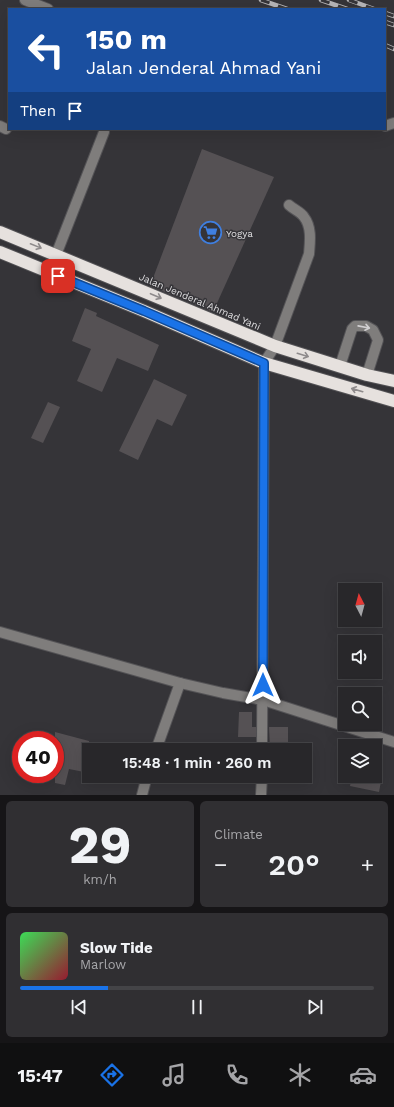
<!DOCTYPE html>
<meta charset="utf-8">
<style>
:root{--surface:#28272a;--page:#302f32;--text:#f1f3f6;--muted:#a5a5a8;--line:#444447;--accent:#1a73e8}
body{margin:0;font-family:"Work Sans",sans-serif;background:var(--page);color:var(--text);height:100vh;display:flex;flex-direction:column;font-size:15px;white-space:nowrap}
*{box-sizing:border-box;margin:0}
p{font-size:13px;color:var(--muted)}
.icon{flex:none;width:22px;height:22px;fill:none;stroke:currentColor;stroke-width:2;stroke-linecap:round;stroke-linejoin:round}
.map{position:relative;height:795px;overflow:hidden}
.sheet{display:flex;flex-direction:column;gap:6px;padding:6px;background:#161517;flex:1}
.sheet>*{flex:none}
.hud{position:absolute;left:8px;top:8px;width:378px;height:122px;border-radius:0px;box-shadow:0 4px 16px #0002,0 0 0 1px var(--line);background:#1a4fa0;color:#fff;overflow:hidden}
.needle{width:26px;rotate:354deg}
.tools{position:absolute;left:338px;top:583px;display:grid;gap:8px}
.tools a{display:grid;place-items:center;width:44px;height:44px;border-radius:0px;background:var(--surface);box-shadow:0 4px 16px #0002,0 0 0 1px var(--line);font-size:20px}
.speed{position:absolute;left:12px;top:731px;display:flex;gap:8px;font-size:20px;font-weight:700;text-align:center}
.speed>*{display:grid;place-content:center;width:52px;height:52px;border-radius:50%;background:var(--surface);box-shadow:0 4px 16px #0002,0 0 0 1px var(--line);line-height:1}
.speed .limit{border:6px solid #d22;background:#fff;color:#111}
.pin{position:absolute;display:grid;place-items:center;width:34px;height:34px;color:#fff;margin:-17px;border-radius:8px;box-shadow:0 2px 6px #0006}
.me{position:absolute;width:44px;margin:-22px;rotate:0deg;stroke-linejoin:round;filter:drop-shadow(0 0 3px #0008)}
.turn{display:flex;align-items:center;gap:14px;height:84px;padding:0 12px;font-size:18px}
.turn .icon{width:52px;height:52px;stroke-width:2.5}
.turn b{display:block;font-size:28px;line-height:34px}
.then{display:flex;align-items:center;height:38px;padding:0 12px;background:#0003;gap:8px;font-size:15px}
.big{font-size:30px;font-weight:600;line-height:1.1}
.sheet .widget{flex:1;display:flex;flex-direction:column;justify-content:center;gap:6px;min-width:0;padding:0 14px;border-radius:6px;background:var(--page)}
.sheet .dial{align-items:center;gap:0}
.dial b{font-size:52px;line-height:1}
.song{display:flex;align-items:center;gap:12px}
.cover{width:48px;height:48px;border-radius:6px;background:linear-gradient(135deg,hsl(130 70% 55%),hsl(350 70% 35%))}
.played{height:4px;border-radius:2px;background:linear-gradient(90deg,var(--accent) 25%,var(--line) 25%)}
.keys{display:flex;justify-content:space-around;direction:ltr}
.heat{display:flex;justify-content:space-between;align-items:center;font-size:22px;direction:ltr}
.sheet .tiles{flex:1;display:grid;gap:6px;grid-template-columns:1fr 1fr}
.widget:last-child{grid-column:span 2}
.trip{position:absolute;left:82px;top:743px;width:230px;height:40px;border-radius:0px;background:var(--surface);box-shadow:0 4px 16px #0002,0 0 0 1px var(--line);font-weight:600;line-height:40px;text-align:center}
.dock{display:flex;height:64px;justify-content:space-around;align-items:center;background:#101011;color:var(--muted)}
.dock .icon{width:28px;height:28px}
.dock .current{color:var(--accent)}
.dock b{font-size:18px;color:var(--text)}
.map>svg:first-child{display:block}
.building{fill:#555154}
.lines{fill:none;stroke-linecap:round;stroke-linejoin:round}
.minor-casing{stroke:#545356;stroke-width:12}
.highway-casing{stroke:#545356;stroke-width:14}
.minor{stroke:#7f7d7c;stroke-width:10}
.highway{stroke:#e6e1de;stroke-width:12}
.rail-casing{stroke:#b7b6b8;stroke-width:4.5}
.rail{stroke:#353438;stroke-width:3;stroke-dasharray:9;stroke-linecap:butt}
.oneway{stroke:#8e8a8b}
.oneway2{stroke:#d1cfd1}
.route-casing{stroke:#114b97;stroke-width:10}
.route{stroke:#1a73e8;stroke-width:7}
.labels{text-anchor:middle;stroke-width:3;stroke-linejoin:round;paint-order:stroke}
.poi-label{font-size:10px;fill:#dfdee0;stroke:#353438;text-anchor:start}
.street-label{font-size:10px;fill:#dfdee0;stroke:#353438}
</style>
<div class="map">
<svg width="394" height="795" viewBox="0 0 394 795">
<rect width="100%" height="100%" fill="#353438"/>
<g class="building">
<path d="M 202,149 L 274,177 L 213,312 L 150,286 Z"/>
<path d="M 85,308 L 97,313 L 96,316 L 159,345 L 148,371 L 117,358 L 102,392 L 77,381 L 91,349 L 72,341 Z"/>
<path d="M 154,379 L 187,395 L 172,426 L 157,419 L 138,460 L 119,451 Z"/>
<path d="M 48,402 L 60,407 L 43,443 L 31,438 Z"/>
<path d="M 239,712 L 252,712 L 252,727 L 256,727 L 256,737 L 238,737 Z"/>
<path d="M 269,727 L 288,727 L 288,750 L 270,750 Z"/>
<path d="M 55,732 L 89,741 L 89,773 L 69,769 L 65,785 L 55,783 Z"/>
<path d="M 352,776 L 382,776 L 379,792 L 350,786 Z"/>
</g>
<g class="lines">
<defs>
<g id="minor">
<path d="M 25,0 L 48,9"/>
<path d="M 0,126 L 6,129"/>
<path d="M 385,126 L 394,123"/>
<path d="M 56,255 L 104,132"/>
<path d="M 340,366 L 352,329 L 355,326 L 366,326 L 373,330 L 378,340 L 367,375"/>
<path d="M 0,632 L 180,683 L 223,693 L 263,700 L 394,742"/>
<path d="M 156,750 L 180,683"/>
<path d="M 262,750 L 264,363 L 275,346 L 309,254 C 310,242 312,227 304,217 C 301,212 293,209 289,205"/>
<path d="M 142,795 L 147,776"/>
<path d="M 261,795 L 262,776"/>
</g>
<g id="highway">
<path d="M 0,232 L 275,346 L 367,375 L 394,381"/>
<path d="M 0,252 L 144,311 L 264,363 L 394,401"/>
</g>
</defs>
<use href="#minor" class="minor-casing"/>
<use href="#highway" class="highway-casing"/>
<use href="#minor" class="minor"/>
<use href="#highway" class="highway"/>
<defs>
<g id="rail">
<path d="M 261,0 L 287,9"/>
<path d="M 321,0 L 347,9"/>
<path d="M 349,0 L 374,9"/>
<path d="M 385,13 L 394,16"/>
<path d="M 385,22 L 394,25"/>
<path d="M 385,45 L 394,49"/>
</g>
</defs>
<use href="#rail" class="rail-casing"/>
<use href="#rail" class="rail"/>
</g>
<defs><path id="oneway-shaft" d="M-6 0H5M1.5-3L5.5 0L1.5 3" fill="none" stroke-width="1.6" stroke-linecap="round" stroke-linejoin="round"/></defs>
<g class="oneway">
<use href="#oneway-shaft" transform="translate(36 246) rotate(22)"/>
<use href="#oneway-shaft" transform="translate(156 296) rotate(23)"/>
<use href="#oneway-shaft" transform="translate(303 355) rotate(17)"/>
<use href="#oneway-shaft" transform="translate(357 390) rotate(-164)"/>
</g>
<use class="oneway2" href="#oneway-shaft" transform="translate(364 327) rotate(11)"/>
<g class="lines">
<defs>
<path id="route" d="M 58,276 L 144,311 L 264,363 L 263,685"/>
</defs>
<use href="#route" class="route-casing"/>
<use href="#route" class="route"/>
</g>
<defs>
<symbol id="supermarket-ring" viewBox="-11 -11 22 22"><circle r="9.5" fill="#353438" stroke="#3f7fe0" stroke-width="1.5"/><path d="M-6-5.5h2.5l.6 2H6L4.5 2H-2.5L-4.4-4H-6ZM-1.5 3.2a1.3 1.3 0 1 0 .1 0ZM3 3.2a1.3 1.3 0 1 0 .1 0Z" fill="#3f7fe0"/></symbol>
</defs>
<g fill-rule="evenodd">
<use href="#supermarket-ring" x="198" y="220" width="25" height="25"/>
</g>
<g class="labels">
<g class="poi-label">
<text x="226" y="237">Yogya</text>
</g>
<g class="street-label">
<text transform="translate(200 301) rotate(23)" y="4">Jalan Jenderal Ahmad Yani</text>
</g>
</g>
</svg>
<div class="tools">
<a><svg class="needle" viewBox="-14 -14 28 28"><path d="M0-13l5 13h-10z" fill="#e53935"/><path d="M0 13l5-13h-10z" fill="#a5a5a8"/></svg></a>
<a><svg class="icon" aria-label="sound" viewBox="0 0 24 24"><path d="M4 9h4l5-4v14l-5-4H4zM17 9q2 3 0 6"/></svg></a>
<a><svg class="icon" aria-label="search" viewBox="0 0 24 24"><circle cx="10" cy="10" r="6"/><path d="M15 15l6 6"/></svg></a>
<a><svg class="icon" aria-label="layers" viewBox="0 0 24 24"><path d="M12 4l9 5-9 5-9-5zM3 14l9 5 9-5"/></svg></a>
</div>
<div class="speed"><div class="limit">40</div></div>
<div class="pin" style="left:58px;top:276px;background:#d93025"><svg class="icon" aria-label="arrive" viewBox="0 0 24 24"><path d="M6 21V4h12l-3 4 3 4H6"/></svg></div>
<svg class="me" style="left:263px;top:685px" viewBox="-20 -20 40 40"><path d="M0-17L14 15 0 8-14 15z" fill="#1a73e8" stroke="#fff" stroke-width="4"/></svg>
<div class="trip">15:48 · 1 min · 260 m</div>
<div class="hud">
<div class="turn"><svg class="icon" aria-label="left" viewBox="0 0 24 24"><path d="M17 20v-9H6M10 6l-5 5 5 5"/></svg><div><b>150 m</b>Jalan Jenderal Ahmad Yani</div></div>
<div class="then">Then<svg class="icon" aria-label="arrive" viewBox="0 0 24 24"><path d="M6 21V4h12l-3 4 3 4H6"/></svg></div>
</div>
</div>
<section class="sheet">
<div class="tiles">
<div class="widget dial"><b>29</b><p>km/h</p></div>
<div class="widget"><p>Climate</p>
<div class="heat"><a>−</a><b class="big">20°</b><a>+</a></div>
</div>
<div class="widget">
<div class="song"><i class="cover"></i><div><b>Slow Tide</b><p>Marlow</p></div></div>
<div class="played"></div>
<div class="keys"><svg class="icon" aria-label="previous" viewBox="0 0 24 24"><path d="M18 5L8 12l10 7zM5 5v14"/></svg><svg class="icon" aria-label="pause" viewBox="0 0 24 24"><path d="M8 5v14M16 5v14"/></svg><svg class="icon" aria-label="next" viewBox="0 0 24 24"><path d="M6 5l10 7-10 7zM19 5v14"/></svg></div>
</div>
</div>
</section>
<nav class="dock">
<b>15:47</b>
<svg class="icon current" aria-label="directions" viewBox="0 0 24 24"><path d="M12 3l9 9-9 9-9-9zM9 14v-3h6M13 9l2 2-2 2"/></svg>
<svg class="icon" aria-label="music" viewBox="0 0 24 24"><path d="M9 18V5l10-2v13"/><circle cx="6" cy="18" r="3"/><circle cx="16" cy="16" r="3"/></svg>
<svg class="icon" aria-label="phone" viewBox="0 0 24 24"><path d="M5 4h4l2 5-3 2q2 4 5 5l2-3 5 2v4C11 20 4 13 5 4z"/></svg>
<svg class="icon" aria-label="climate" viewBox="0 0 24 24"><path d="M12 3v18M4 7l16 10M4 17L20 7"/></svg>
<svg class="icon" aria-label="car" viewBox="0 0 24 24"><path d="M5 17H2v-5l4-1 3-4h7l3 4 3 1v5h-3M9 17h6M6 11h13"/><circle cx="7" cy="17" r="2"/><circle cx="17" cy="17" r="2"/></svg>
</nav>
